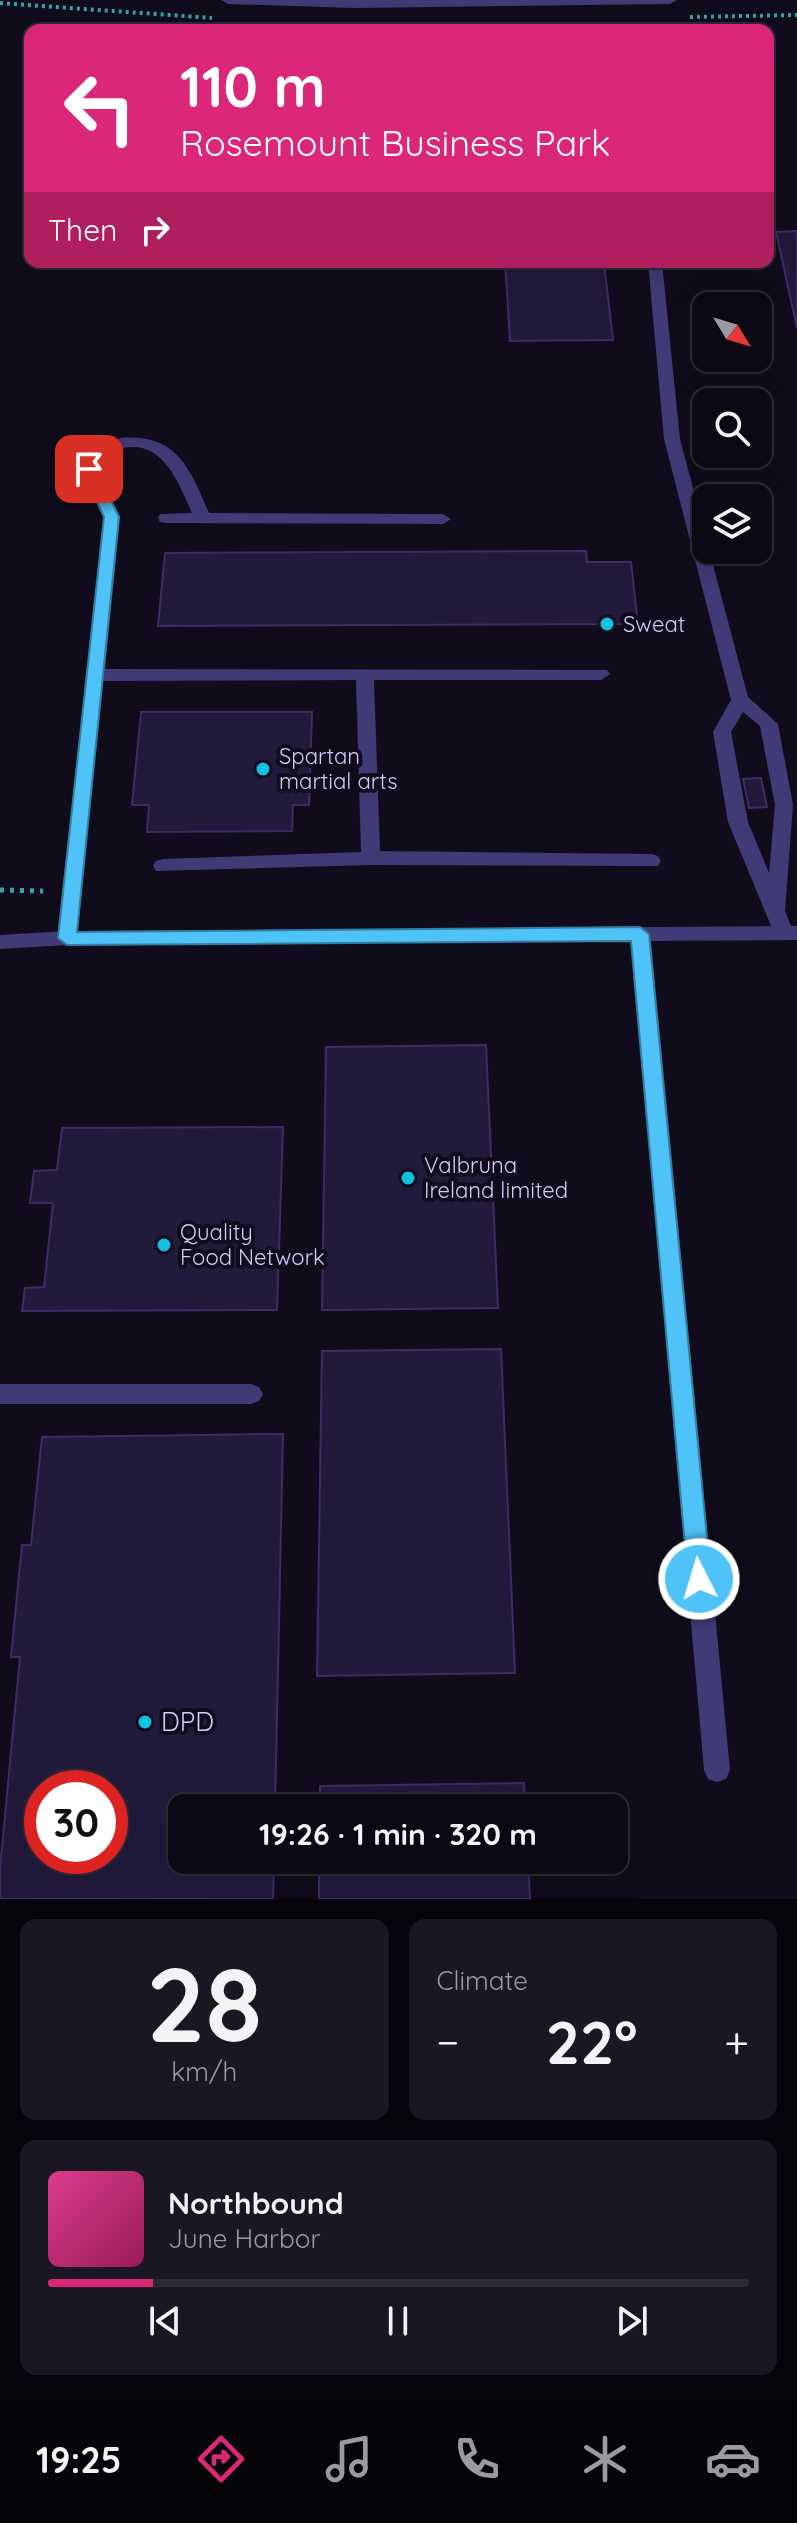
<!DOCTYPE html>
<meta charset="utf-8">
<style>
:root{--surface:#0c0914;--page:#1a1722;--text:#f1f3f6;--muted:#9a9aa0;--line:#2c2a34;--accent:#db2777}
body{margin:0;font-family:Quicksand,sans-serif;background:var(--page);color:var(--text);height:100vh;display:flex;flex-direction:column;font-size:30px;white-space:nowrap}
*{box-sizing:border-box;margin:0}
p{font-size:26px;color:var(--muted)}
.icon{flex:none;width:44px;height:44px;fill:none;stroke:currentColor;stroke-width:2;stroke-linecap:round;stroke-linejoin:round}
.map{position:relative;height:1899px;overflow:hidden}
.details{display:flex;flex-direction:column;gap:20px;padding:20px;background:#07050b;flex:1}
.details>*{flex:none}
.top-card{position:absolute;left:24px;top:24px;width:750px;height:244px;border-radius:16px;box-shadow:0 8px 32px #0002,0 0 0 2px var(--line);background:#db2777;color:#fff;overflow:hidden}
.needle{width:52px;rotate:128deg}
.buttons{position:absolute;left:692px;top:292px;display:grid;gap:16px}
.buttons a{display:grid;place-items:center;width:80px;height:80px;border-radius:16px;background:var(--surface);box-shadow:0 8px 32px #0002,0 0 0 2px var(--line);font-size:40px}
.speed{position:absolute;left:24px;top:1770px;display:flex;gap:16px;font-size:40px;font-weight:700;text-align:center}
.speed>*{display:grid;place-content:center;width:104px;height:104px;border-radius:50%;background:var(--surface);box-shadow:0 8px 32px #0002,0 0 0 2px var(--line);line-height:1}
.speed .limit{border:12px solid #d22;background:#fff;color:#111}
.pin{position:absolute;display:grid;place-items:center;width:68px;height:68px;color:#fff;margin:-34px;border-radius:16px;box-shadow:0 4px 12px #0006}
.me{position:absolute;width:88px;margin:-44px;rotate:355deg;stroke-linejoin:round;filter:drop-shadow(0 0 6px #0008)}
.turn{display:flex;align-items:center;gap:28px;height:168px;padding:0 24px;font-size:36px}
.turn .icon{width:104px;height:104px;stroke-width:2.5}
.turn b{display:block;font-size:56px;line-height:68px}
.then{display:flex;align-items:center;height:76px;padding:0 24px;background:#0003;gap:16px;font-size:30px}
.big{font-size:60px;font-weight:700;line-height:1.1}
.details .card{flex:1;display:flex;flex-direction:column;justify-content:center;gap:12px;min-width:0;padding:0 28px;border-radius:16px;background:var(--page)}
.details .dial{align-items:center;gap:0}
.dial b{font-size:104px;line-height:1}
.song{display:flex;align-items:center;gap:24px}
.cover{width:96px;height:96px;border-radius:12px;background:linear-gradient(135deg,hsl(330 70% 55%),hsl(330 70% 35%))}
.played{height:8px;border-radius:4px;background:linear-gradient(90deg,var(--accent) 15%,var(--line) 15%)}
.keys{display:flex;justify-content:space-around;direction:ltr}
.heat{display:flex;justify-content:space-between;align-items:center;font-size:44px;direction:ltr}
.details .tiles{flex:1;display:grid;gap:20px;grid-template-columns:1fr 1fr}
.card:last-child{grid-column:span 2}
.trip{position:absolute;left:168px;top:1794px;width:460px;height:80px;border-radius:16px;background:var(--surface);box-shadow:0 8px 32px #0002,0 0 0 2px var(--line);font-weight:700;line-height:80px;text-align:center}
.tabs{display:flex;height:128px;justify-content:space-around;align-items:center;background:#050408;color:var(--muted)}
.tabs .icon{width:56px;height:56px}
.tabs .selected{color:var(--accent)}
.tabs b{font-size:36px;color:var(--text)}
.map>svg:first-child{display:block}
.building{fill:#221a3b;stroke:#3c2d65;stroke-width:2;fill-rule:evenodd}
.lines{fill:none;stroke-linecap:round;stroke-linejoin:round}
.path-far1{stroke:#34a5a5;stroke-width:4;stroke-dasharray:3 4;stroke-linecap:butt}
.path{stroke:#34a5a5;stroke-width:5;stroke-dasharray:4 6;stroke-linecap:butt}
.service{fill:#403a77;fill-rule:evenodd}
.minor{fill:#403a77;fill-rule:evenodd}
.tertiary{fill:#403a77;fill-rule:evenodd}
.route{fill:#4fc3f7;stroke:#337fa1;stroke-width:2}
.poi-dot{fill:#0fc1e2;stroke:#100c1b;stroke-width:3}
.labels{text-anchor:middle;stroke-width:8;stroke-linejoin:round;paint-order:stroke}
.poi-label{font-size:22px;fill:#d3cafb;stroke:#100c1b;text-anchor:start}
.near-poi-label{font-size:26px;fill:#d3cafb;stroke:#100c1b;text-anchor:start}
</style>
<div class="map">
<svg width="797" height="1899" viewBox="0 0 797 1899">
<rect width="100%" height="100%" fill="#100c1b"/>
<g class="building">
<path d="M 797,231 L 797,328 L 776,232 Z"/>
<path d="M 505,262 L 604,262 L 613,340 L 510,341 Z"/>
<path d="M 586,551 L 587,562 L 631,562 L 638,624 L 158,626 L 165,553 Z"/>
<path d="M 141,712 L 312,712 L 309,805 L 293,805 L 292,831 L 147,832 L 149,805 L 132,805 Z"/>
<path d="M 761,778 L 767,807 L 749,808 L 743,779 Z"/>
<path d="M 486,1045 L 498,1308 L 322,1310 L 326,1047 Z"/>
<path d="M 283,1127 L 277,1310 L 22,1311 L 25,1288 L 44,1287 L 53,1203 L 30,1203 L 34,1171 L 57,1170 L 62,1128 Z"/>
<path d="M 501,1349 L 515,1673 L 317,1676 L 322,1351 Z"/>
<path d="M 283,1434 L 275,1808 L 182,1808 L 182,1860 L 274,1860 L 273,1899 L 0,1899 L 0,1868 L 20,1657 L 11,1657 L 22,1545 L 31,1545 L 42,1437 ZM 42,1788 L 110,1788 L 110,1856 L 42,1856 Z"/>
<path d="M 524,1783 L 525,1808 L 320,1808 L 320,1786 Z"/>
<path d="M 319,1860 L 528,1860 L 530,1899 L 319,1899 Z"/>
</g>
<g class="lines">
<g class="path-far1">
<path d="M 0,3 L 212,18"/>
<path d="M 690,17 L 797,15"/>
</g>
<path class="path" d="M 0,890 L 43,891"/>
<g class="service">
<path d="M 648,262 L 662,262 L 680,439 L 706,537 L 706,550 L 709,550 L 748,697 L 778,724 L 793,805 L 785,911 L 794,933 L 791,938 L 777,938 L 774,933 L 728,822 L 713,732 L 731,700 L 664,439 ZM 743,712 L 760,726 L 775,805 L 769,873 L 748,822 L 731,732 Z"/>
<path d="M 121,438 C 177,433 190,469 209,513 L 443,514 L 451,519 L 443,524 L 166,523 L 160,522 L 158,518 L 160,514 L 192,513 C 172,466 154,427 96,458 L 97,469 L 120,517 L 105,669 L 607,670 L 610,674 L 601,680 L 374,680 L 380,851 L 651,854 L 658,856 L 661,861 L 658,866 L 371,865 L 156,871 L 153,866 L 156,861 L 163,859 L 361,852 L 356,680 L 103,681 L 77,938 L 74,943 L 60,943 L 57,938 L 104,517 L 81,469 L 80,456 L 92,447 Z"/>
<path d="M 0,1384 L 251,1384 L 259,1387 L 263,1394 L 259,1401 L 251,1404 L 0,1404 Z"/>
</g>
<path class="minor" d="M 797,926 L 797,940 L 651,941 L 730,1770 L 726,1779 L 717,1782 L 708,1779 L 704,1770 L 631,941 L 67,945 L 0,949 L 0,935 L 67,931 Z"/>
<path class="tertiary" d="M 221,0 L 677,0 L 670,4 L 355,8 L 228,4 Z"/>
</g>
<path class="route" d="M 89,465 L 96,469 L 119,517 L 77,932 L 640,927 L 649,934 L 711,1579 L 707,1586 L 699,1589 L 691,1586 L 688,1579 L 631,941 L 67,945 L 58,938 L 104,517 L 81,469 Z"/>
<g class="poi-dot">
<circle cx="607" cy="624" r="8"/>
<circle cx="263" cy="769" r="8"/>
<circle cx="408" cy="1178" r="8"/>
<circle cx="164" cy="1245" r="8"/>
<circle cx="145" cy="1722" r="8"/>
</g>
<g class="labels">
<g class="poi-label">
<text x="623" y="632">Sweat</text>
<text x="279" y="764">Spartan<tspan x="279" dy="25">martial arts</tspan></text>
<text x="424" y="1173">Valbruna<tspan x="424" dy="25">Ireland limited</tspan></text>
<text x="180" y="1240">Quality<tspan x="180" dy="25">Food Network</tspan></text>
</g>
<g class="near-poi-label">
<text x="161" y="1731">DPD</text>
</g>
</g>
</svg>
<div class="buttons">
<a><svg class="needle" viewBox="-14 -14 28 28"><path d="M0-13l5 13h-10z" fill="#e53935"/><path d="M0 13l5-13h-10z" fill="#9a9aa0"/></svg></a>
<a><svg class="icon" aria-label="search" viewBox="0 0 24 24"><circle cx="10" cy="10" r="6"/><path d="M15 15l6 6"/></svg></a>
<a><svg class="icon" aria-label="layers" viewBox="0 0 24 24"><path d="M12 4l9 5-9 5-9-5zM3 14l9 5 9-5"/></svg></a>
</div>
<div class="speed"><div class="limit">30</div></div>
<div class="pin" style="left:89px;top:469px;background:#d93025"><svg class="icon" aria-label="arrive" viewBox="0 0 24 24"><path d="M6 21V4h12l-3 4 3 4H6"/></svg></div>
<svg class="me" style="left:699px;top:1579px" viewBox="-20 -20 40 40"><circle r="17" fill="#4fc3f7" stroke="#fff" stroke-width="3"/><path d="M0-11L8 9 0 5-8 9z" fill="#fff"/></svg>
<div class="trip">19:26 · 1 min · 320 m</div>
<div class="top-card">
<div class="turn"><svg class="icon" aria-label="left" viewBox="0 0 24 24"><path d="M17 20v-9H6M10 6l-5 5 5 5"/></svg><div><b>110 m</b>Rosemount Business Park</div></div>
<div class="then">Then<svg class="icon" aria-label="right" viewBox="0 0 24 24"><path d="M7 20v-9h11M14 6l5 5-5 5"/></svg></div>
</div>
</div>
<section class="details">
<div class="tiles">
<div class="card dial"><b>28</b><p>km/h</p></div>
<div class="card"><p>Climate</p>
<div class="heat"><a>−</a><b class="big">22°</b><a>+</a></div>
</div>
<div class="card">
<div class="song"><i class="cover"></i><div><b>Northbound</b><p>June Harbor</p></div></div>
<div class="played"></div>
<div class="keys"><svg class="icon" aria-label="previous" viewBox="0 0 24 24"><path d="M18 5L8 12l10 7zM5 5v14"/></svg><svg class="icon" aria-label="pause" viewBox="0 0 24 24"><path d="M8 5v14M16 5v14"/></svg><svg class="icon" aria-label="next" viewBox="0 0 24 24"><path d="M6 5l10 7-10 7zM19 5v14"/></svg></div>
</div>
</div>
</section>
<nav class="tabs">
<b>19:25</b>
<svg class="icon selected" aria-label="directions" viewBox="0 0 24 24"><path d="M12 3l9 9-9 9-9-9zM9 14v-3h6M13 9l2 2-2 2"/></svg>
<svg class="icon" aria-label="music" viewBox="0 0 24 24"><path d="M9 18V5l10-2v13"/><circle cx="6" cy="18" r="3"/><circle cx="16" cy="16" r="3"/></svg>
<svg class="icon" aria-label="phone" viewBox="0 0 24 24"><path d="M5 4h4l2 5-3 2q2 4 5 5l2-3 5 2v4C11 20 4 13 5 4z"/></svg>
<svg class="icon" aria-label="climate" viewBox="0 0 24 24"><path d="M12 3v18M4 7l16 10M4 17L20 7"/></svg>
<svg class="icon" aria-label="car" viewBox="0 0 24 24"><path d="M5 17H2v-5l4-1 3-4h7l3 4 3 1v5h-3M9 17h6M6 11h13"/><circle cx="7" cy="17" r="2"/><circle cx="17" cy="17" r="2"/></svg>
</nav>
